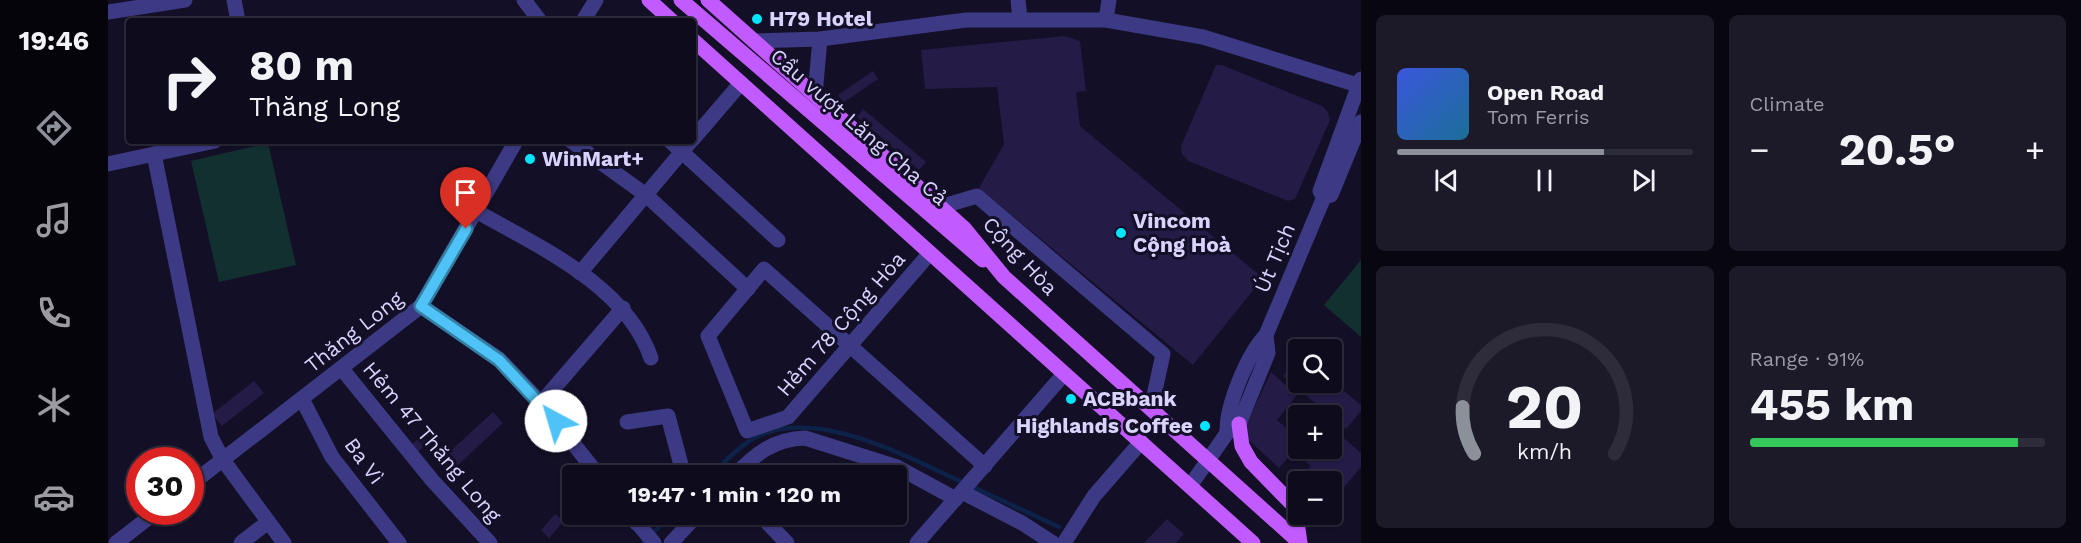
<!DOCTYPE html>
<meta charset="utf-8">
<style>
:root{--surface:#0e0b1c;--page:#1c1929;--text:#f1f3f6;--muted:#9b9ba3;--line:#2e2b3b;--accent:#8c9099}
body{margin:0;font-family:"Work Sans",sans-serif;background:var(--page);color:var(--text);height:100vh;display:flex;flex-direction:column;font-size:22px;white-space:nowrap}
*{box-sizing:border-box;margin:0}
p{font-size:20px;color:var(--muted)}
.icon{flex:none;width:33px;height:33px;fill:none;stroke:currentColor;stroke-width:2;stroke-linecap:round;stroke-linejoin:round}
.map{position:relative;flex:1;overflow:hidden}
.panel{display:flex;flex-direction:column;gap:15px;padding:15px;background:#08060f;width:720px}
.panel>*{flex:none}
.banner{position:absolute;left:18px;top:18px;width:570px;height:126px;border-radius:6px;box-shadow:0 2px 4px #0004,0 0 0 2px var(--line);background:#0e0b1c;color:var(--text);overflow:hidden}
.tools{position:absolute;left:1180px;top:339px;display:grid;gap:12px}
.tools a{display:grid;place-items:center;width:54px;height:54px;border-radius:6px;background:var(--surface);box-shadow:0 2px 4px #0004,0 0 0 2px var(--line);font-size:30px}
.speed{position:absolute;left:18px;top:447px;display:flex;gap:12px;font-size:30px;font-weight:700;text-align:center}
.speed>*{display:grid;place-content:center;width:78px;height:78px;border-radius:50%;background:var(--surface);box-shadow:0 2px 4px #0004,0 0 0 2px var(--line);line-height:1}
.speed .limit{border:9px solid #d22;background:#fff;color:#111}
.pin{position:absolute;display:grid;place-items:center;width:51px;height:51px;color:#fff;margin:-62px -26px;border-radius:50% 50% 50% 0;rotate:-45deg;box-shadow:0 0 6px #0007}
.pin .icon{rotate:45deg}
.me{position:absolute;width:66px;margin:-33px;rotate:321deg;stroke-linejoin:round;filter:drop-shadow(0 0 4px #0008)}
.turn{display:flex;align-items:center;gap:21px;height:126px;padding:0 24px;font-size:27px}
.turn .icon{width:78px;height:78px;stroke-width:2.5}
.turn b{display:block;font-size:42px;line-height:51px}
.big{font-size:45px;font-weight:700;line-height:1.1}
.panel .card{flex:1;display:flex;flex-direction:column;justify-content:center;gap:9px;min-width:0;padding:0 21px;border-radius:9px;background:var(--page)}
.panel .dial{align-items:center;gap:0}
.dial svg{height:156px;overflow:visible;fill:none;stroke:var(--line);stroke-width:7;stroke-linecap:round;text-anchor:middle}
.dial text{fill:var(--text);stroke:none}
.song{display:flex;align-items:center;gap:18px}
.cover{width:72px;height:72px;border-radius:9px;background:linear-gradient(135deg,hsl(230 70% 55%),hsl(200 70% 35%))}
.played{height:6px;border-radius:3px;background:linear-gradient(90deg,var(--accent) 70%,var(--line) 70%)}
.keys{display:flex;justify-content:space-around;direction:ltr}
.heat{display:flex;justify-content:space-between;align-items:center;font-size:33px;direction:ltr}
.charge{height:9px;border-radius:4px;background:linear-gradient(90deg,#34c759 91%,var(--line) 0)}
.panel .tiles{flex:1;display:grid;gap:15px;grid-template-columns:repeat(2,1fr)}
.trip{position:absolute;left:454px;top:465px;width:345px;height:60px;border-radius:6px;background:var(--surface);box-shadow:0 2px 4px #0004,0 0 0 2px var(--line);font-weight:700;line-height:60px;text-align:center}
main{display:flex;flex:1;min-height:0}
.tabs{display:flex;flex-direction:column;width:108px;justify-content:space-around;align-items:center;background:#06040b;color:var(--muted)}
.tabs .icon{width:42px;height:42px}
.tabs .selected{color:var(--accent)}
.tabs b{font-size:27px;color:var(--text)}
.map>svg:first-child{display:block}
.green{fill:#12302f}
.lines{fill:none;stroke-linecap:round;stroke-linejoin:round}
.stream{stroke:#0c2248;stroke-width:4.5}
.building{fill:#241b47}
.minor{stroke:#3d3a85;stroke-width:15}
.major{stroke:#c25bff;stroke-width:15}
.route-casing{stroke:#337fa1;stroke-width:15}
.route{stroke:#4fc3f7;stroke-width:10}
.poi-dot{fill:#00e5ff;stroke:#130f26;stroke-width:2}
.labels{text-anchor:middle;stroke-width:6;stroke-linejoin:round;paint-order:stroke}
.poi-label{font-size:21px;font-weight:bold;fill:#d9d4ff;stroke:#130f26;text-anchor:start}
.street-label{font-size:21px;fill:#d9d4ff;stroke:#130f26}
</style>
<main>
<nav class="tabs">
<b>19:46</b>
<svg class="icon selected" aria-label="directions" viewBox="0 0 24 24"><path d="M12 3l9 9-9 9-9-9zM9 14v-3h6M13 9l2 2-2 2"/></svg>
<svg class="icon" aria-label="music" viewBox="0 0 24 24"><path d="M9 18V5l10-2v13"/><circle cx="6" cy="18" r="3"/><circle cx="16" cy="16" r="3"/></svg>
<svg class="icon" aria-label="phone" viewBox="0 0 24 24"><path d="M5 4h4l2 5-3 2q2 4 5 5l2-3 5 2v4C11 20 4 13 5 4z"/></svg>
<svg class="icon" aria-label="climate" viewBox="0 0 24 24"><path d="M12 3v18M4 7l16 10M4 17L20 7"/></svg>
<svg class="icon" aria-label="car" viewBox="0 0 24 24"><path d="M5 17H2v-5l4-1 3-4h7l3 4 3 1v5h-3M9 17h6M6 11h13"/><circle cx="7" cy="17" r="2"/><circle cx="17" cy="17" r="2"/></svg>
</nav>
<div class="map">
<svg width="1253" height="543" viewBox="0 0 1253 543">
<rect width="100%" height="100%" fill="#130f26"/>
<g class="green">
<path d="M 160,143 L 188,265 L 111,282 L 83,161 Z"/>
<path d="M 1253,260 L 1253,337 L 1216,305 Z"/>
</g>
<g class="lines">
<g class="stream">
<path d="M 602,476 C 614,465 626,451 640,442 C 700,401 799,457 856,483"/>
<path d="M 863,486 L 951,527"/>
<path d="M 535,543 L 564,514"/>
</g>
</g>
<g class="building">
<path d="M 957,36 L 972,41 L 978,91 L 968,92 L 972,126 L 1155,278 L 1085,365 L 871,188 L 896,144 L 889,87 L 817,89 L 813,50 Z"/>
<path d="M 1108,65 L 1114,65 L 1214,106 L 1220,112 L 1222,120 L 1187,199 L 1180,201 L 1080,161 L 1074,154 L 1073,146 Z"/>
<path d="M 765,71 L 770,79 L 735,103 L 730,95 Z"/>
<path d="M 755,109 L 818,162 L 811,170 L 749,117 Z"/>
<path d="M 1191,357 L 1191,382 L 1224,381 L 1253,405 L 1253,411 L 1238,429 L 1175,376 Z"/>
<path d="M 1163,372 L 1189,395 L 1169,420 L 1191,439 L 1191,445 L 1171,468 L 1134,434 Z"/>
<path d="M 146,381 L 156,393 L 114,426 L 104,414 Z"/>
<path d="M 385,412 L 395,423 L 348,467 L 337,456 Z"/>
<path d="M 1224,428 L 1253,453 L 1253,467 L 1227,498 L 1224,496 L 1224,482 L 1207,482 L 1197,473 L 1203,466 L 1194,459 L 1199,453 L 1193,448 L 1224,448 Z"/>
<path d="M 313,436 L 320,442 L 307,455 L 300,448 Z"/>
<path d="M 447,514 L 456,521 L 441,538 L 433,530 Z"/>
<path d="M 1059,519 L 1076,534 L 1068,543 L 1036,543 Z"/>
</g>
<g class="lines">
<g class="minor">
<path d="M 126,0 L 130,21"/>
<path d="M 416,0 L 432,21"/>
<path d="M 910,0 L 912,19"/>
<path d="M 0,12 L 77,0"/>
<path d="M 998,20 L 1001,0"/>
<path d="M 475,21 L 488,0"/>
<path d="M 646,41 L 712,39 L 858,20 L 998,20 L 1095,37 L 1253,86"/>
<path d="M 707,95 L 712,39"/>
<path d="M 585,139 L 633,83"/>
<path d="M 463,141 L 538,195 L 640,289"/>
<path d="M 562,141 L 670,240"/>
<path d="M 46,154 L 103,437 L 115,460 L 176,543"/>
<path d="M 0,164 L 107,141"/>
<path d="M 1216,197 L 1212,191 L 1253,79"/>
<path d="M 832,207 L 869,196 L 1055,354 L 1043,409"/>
<path d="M 368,211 C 431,247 518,285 543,358"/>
<path d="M 822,253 L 680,417 L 639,431 L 600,336 L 656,269 L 877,466"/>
<path d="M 472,273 L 583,141"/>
<path d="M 313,306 L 391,359 L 433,403 L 491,476"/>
<path d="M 234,369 L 324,480 L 382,543"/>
<path d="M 194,399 L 224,457 L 291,543"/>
<path d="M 433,403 L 515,308"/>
<path d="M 519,422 L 560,416 L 576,476"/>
<path d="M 1119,433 C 1118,406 1139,355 1158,335 L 1216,197 L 1223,195 L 1253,122"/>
<path d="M 626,476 C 647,454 666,439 697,438 L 789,467 L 848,499"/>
<path d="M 82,485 L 313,306 L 408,141"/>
<path d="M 1082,486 L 1119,433 L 1131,424 L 1160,353 L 1158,335"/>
<path d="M 854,492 L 914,523 L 945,543"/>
<path d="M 522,514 L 546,543"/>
<path d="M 651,514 L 679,543"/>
<path d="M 528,523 L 546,514"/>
<path d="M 8,543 L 48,512"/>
<path d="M 133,543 L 160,522"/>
<path d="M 563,543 L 590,514"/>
<path d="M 809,543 L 956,374"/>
<path d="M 956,543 L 986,496 L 1033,442"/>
</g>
<g class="major">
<path d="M 541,0 L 564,21"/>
<path d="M 573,0 L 875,260"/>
<path d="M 600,0 L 856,228 L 896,277 L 1192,543"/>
<path d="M 585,40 L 1145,543"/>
<path d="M 1131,424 L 1134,446 L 1143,462 L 1187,507 L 1192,543"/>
</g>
</g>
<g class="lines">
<defs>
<path id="route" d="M 358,229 L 313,306 L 391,360 L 448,421"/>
</defs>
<use href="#route" class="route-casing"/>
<use href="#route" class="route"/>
</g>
<g class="poi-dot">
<circle cx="649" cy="19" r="6"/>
<circle cx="422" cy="159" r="6"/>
<circle cx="1013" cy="233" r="6"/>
<circle cx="963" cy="399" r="6"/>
<circle cx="1097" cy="426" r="6"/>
</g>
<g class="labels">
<g class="poi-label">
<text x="661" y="26">H79 Hotel</text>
<text x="434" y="166">WinMart+</text>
<text x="1025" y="228">Vincom<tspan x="1025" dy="24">Cộng Hoà</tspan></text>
<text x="975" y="406">ACBbank</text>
<text x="1085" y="433" text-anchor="end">Highlands Coffee</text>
</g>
<g class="street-label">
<text transform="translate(751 127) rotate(41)" y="7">Cầu vượt Lăng Cha Cả</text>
<text transform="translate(912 256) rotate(47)" y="7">Cộng Hòa</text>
<text transform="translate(1167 258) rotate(-67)" y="7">Út Tịch</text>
<text transform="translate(733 324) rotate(-49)" y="7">Hẻm 78 Cộng Hòa</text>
<text transform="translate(246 332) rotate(-38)" y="7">Thăng Long</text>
<text transform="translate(324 442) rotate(50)" y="7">Hẻm 47 Thăng Long</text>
<text transform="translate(256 461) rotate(54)" y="7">Ba Vì</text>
</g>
</g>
</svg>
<div class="tools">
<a><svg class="icon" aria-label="search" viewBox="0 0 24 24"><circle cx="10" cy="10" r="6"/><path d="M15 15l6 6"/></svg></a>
<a>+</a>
<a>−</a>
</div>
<div class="speed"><div class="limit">30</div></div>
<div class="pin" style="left:358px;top:229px;background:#d93025"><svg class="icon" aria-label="arrive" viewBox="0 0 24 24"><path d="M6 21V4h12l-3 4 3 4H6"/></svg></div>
<svg class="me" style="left:448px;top:421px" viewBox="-20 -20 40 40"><circle r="19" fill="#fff"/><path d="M0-13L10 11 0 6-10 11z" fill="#4fc3f7"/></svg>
<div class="trip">19:47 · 1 min · 120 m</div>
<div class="banner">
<div class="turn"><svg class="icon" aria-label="right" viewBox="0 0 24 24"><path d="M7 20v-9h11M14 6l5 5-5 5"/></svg><div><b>80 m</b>Thăng Long</div></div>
</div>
</div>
<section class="panel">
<div class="tiles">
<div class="card">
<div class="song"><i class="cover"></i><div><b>Open Road</b><p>Tom Ferris</p></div></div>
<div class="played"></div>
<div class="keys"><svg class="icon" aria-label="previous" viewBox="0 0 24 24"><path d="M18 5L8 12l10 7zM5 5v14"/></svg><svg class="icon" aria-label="pause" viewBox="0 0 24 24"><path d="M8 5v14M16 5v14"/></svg><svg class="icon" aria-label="next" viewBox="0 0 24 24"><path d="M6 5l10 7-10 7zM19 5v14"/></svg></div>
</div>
<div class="card"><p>Climate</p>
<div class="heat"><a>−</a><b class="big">20.5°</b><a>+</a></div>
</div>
<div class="card dial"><svg viewBox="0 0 100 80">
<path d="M14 69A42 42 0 1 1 86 69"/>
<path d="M14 69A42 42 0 0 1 8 45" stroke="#8c9099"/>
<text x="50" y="56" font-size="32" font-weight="700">20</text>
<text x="50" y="72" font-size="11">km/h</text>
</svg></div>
<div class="card"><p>Range · 91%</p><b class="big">455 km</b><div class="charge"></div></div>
</div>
</section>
</main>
